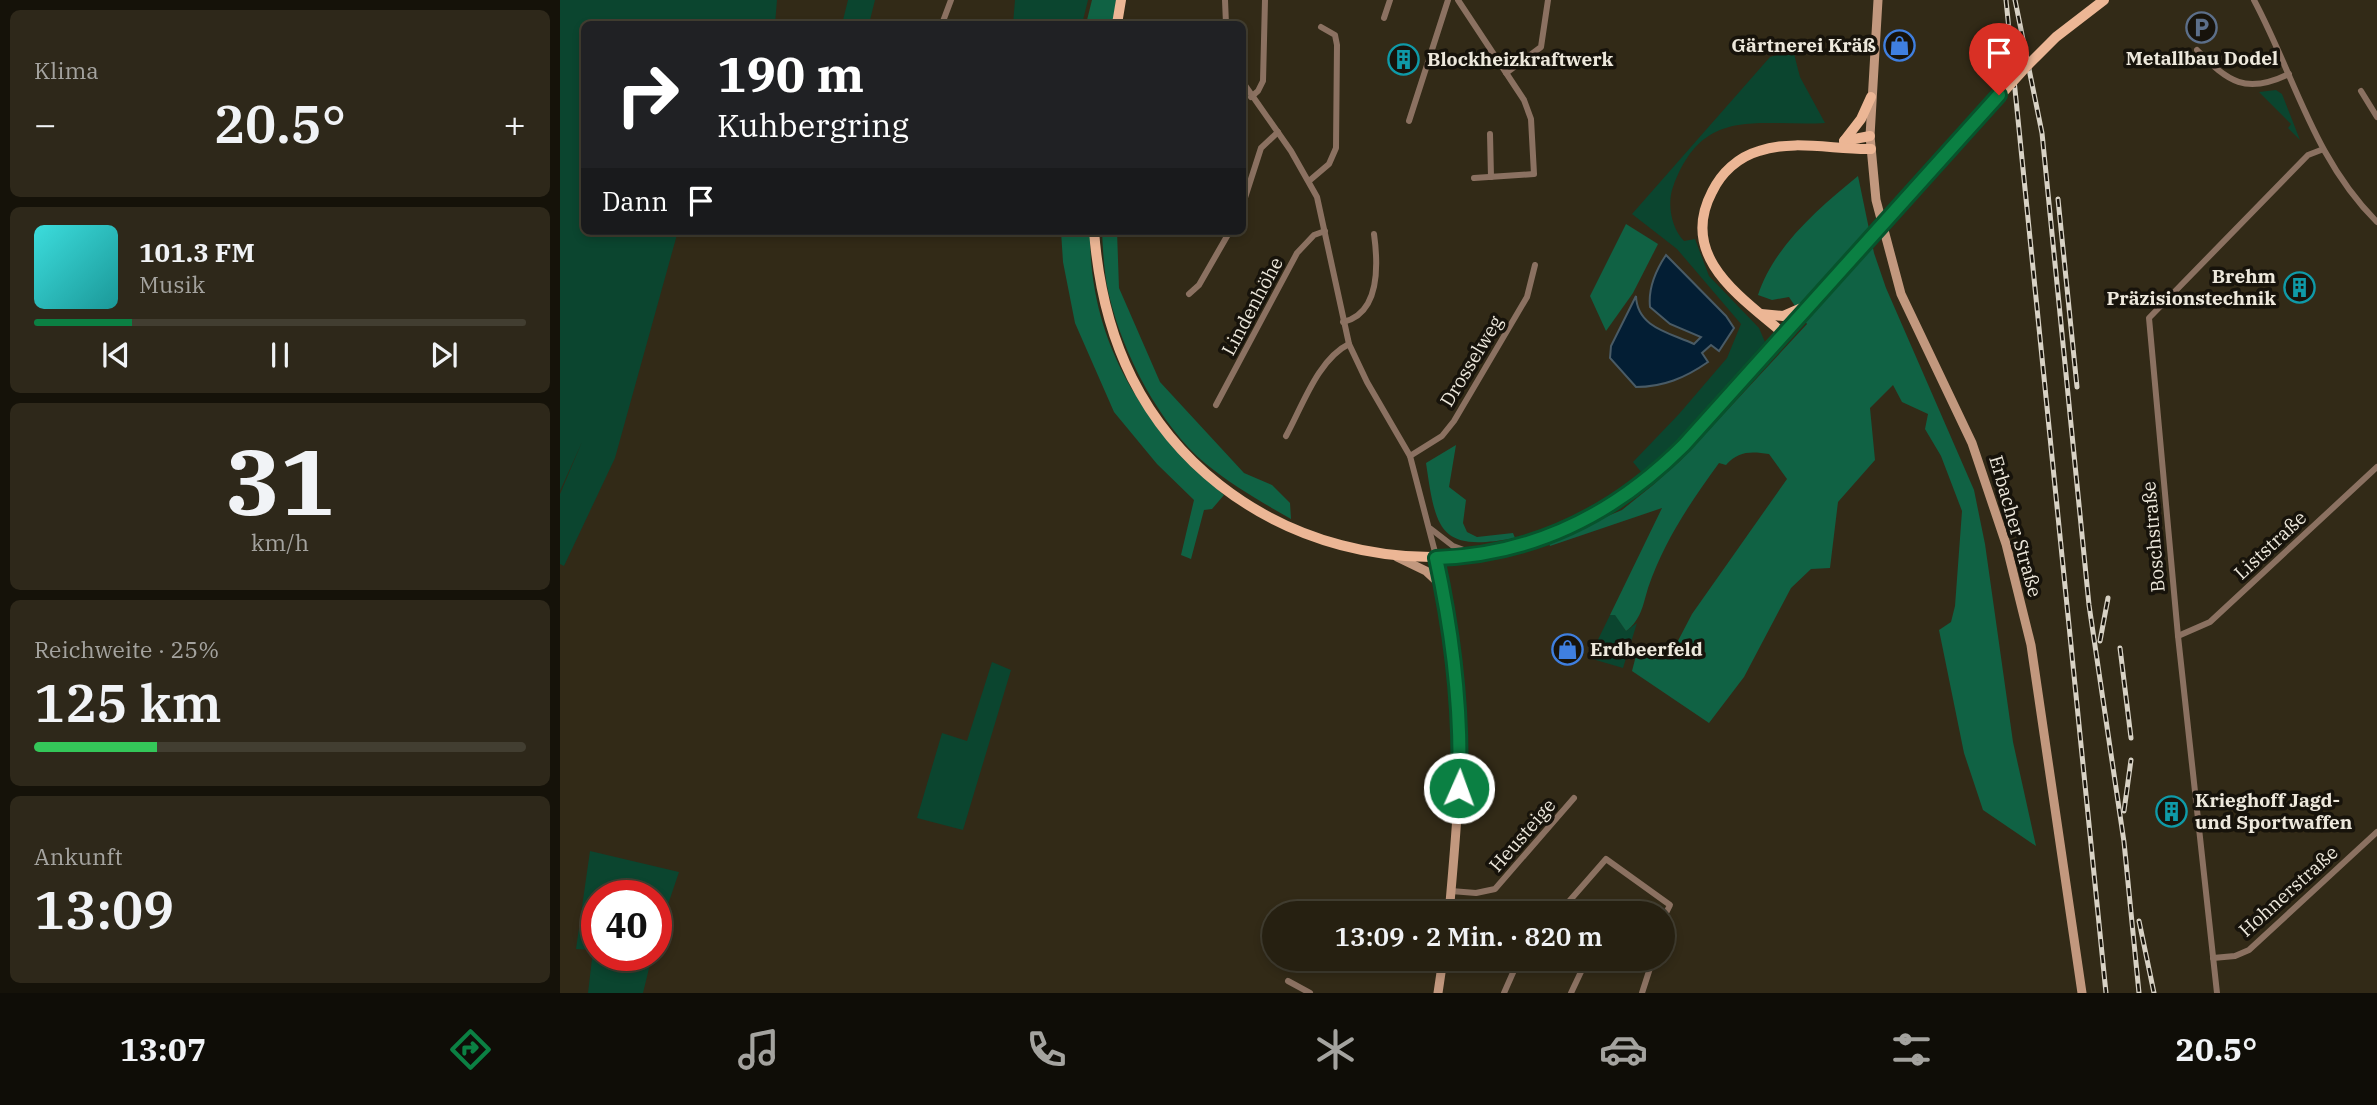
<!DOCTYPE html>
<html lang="de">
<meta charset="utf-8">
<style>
:root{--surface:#262011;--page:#2e281a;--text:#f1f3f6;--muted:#a4a39f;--line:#423e31;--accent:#0b8043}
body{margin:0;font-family:"IBM Plex Serif",serif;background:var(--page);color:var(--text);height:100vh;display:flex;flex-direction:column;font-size:26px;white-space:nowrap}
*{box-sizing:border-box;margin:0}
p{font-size:23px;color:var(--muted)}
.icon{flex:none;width:38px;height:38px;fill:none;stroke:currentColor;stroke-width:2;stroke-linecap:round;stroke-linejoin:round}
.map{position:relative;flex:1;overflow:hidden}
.sheet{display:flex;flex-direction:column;gap:10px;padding:10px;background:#151209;width:560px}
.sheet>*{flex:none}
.guide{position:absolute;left:21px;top:21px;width:665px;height:214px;border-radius:10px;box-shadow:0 4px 10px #0003,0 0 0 2px var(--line);background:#202124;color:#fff;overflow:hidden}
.speed{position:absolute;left:21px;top:880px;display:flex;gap:14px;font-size:35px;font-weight:700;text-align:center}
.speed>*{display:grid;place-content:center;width:91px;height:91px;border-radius:50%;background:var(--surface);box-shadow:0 4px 10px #0003,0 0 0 2px var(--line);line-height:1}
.speed .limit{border:10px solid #d22;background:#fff;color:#111}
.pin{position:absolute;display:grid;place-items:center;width:60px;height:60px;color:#fff;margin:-72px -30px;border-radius:50% 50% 50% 0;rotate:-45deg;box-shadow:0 0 7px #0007}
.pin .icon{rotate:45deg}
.me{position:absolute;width:77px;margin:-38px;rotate:2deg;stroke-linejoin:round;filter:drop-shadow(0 0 5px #0008)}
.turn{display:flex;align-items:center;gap:24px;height:147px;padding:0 21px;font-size:32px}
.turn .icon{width:91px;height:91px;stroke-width:2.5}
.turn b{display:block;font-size:49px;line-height:60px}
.then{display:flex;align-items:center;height:66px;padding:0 21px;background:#0003;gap:14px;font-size:26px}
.big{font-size:52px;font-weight:600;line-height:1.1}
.sheet .tile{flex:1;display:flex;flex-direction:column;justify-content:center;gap:10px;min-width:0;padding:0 24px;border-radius:10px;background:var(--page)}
.sheet .dial{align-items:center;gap:0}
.dial b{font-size:91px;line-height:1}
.song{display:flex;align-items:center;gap:21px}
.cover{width:84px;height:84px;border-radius:10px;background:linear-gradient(135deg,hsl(180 70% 55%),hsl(180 70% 35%))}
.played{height:7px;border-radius:4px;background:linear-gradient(90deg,var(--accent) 20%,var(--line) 20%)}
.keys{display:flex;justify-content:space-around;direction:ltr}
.heat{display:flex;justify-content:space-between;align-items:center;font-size:38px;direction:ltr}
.charge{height:10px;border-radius:5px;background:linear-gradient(90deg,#34c759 25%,var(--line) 0)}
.trip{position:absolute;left:702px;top:901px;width:413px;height:70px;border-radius:35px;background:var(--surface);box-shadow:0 4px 10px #0003,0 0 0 2px var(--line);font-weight:600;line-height:70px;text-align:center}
.tabs{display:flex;height:112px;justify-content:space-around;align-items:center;background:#0f0d07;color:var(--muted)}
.tabs .icon{width:49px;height:49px}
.tabs .on{color:var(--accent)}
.tabs b{font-size:32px;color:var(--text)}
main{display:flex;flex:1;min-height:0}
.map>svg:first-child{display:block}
.green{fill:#0b452f}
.forest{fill:#106244}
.water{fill:#031e34;stroke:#495b66;stroke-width:2}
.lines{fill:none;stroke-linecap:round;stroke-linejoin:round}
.street{stroke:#8b7161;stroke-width:6}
.secondary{stroke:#c2987e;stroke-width:9}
.primary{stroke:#ecb695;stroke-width:10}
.rail-casing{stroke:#d8d2c5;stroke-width:5}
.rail{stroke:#17130b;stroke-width:2.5;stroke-dasharray:8;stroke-linecap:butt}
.primary-bridge{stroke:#ecb695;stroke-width:10}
.route-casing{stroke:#07532c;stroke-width:18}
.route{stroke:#0b8043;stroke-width:12}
.labels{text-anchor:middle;stroke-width:7;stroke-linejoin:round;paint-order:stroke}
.poi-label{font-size:19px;font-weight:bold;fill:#ede8dc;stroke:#17130b;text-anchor:start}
.street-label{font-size:19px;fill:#ede8dc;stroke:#17130b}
</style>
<main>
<section class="sheet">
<div class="tile"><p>Klima</p>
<div class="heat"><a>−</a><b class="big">20.5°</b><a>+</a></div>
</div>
<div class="tile">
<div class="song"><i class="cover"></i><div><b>101.3 FM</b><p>Musik</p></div></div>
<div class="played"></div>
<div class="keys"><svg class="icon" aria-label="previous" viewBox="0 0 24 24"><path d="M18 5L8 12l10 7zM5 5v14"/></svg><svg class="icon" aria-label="pause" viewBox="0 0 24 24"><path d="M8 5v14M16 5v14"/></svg><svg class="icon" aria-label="next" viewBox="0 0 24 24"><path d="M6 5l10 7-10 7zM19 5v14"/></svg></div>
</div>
<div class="tile dial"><b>31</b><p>km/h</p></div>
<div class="tile"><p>Reichweite · 25%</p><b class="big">125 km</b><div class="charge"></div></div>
<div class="tile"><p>Ankunft</p><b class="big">13:09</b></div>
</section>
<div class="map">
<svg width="1817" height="993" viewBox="0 0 1817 993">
<rect width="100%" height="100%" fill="#322a17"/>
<g class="green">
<path d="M 0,0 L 217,0 L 215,24 L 24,24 L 24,231 L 118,231 L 55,458 L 4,566 L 0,564 L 0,494 L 22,442 L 0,491 Z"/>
<path d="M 288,0 L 315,0 L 309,24 L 282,24 Z"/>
<path d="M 455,0 L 528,0 L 522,24 L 453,24 Z"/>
<path d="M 1233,50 L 1240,77 L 1265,123 C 1199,127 1143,104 1113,187 C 1107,203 1111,228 1124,241 L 1135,239 L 1149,276 L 1199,328 L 1205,342 L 1134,427 L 1082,473 L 1073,462 L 1119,414 L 1167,358 L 1181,324 L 1117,249 L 1072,214 L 1210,57 Z"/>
<path d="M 1716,90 L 1722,94 L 1740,140 L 1728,128 L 1731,124 L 1699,92 Z"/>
<path d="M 1055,614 L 1066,631 L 1077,623 L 1063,668 L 1029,658 L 1050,615 Z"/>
<path d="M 432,662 L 451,670 L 403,830 L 357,818 L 382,733 L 407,741 Z"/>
<path d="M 30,851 L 119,872 L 96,940 L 96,896 L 37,896 L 37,956 L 92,956 L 83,993 L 28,993 L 33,950 L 16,949 Z"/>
</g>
<g class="forest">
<path d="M 532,0 L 556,0 L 553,24 L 526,24 Z"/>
<path d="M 1298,176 L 1314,253 L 1326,288 L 1414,490 L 1425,544 L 1453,742 L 1476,846 L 1423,810 L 1404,753 L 1379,630 L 1391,622 L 1395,606 L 1402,511 L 1381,456 L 1365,429 L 1368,414 L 1342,402 L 1333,385 L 1310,408 L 1315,460 L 1278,502 L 1270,568 L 1251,569 L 1231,588 L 1184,677 L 1149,723 L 1072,671 L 1079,644 L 1109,658 L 1132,614 L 1227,479 L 1209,454 C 1191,451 1178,451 1166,465 L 1159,463 C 1130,503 1104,541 1088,588 C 1083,605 1081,620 1066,631 L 1055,615 L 1050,615 L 1102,508 L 990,546 L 988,541 L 1062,510 L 1093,485 L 1120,461 L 1247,324 L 1229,297 L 1212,300 L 1198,295 C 1214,246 1259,208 1298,176 Z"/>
<path d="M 1066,224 L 1098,244 L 1073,293 L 1046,331 L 1030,296 Z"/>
<path d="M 501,231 L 530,231 C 529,342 582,425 664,495 L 652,509 L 644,510 L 631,559 L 621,555 L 634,500 L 597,464 L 554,412 L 515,323 L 503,262 Z"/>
<path d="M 542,231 L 557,231 L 559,288 L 600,382 L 684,473 L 712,485 L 730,503 L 731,519 C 701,502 672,485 646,464 C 600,426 562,352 549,295 C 544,274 543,252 542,231 Z"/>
<path d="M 896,445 L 889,487 L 906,500 L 903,523 L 907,532 L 917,537 L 953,533 L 955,538 C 880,552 876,532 866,463 Z"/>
</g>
<path class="water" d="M 1106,255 L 1166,316 L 1174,328 L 1159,351 L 1151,345 L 1142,353 L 1148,362 C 1125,378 1103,387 1076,387 L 1050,358 L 1051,346 L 1076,296 C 1077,328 1111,333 1134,344 L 1141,337 L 1110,324 L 1090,307 C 1088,288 1096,270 1106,255 Z"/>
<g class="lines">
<g class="street">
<path d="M 665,0 L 666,24"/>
<path d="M 898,0 L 964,100 L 971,119 L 974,174 L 914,178"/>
<path d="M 1694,0 C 1735,77 1753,158 1817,222"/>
<path d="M 824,18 L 830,0"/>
<path d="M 382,24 L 391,0"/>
<path d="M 1637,50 C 1668,82 1686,95 1729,74"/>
<path d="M 946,73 L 981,47 L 988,0"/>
<path d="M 682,81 L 731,151 L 757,197 L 789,344 L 807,382 L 850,456 L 876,556"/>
<path d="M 1801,91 L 1817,117"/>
<path d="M 691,97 L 698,91 L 703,81 L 705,0"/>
<path d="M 849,121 L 888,0"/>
<path d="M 930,134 L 931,177"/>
<path d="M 749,181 L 769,164 L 776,148 L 777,45 L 775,35 L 761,27"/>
<path d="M 682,207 L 701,148 L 718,132"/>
<path d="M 629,294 L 639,285 L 670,231"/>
<path d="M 783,322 C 821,313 818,263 814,234"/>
<path d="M 656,405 L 737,253 L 754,235 L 765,231"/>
<path d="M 726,436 C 742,407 758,359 789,344"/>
<path d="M 850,456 L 882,436 L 894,421 L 967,297 L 975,265"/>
<path d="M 871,529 L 893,546 L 909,552"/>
<path d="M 1618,636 L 1650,622 L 1817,467"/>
<path d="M 891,891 L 916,893 L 935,889 L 1014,798"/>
<path d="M 998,914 L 1046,859 L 1110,905 L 1102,921"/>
<path d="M 1653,958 L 1675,956 L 1689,950 L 1817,832"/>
<path d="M 728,981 L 750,993"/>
<path d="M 944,993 L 959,959"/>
<path d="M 1011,993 L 1027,959"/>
<path d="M 1082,993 L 1091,965 L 1083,959"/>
<path d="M 1657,993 L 1618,636 L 1589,318 L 1748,155 L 1761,150"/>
</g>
<g class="secondary">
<path d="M 1318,0 L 1310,136 L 1316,200 L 1341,294 L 1412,443 L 1446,544 L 1471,645 L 1522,993"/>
<path d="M 837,557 L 866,571 L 881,585"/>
<path d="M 876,558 C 887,607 897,656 899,706 C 902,775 895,845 889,914"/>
<path d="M 878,993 L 883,959"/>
</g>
<g class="primary">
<path d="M 557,24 L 561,0"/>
<path d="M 1284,141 L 1301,119 L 1311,97"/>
<path d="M 1284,141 L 1310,136"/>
<path d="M 534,231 C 538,283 549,332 572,378 C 659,551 884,607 1047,509 C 1095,479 1132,436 1170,394 C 1204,356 1239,318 1273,280"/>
<path d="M 1201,314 L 1223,316 L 1246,306"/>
<path d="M 1224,334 C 1181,297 1118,257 1152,192 C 1161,173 1178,157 1199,151 C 1234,139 1275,150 1311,149"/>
</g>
<defs>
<g id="rail">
<path d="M 1446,0 L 1546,993"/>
<path d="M 1455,0 L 1482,133 L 1529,605 L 1564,842 L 1579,993"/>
<path d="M 1498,199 L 1517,387"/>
<path d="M 1540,641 L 1548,598"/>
<path d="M 1560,648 L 1571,738"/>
<path d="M 1564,811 L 1571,760"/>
<path d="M 1579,921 L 1594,993"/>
</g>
</defs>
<use href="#rail" class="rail-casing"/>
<use href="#rail" class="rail"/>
<path class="primary-bridge" d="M 1273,280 L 1467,66 L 1496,37 L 1544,0"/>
</g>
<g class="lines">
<defs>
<path id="route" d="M 899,788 C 902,710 893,635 876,558 C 973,555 1056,513 1124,445 L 1439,95"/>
</defs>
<use href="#route" class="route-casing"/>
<use href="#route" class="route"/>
</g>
<defs>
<symbol id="parking-ring" viewBox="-11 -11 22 22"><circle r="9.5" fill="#17130b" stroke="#5c6f8a" stroke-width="1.5"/><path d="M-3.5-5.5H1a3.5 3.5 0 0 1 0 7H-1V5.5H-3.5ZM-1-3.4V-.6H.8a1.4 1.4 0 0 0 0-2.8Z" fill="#5c6f8a"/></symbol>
<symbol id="shop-ring" viewBox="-11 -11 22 22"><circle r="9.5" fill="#17130b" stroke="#3f7fe0" stroke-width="1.5"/><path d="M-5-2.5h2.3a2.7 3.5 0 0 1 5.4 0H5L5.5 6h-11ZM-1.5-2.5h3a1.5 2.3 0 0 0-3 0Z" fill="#3f7fe0"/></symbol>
<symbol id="building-ring" viewBox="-11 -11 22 22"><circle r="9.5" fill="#17130b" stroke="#0f9aa8" stroke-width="1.5"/><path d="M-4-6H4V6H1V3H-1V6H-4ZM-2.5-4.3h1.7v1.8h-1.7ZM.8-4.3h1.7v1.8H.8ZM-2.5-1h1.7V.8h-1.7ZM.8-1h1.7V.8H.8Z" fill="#0f9aa8"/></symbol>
</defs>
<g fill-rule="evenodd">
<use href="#parking-ring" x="1624" y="10" width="35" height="35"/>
<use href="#shop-ring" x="1322" y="28" width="35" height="35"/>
<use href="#building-ring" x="826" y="42" width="35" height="35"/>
<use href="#building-ring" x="1722" y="270" width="35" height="35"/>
<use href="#shop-ring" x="990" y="632" width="35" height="35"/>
<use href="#building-ring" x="1594" y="794" width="35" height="35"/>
</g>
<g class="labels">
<g class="poi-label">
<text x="1316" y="52" text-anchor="end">Gärtnerei Kräß</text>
<text x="1642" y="65" text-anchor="middle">Metallbau Dodel</text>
<text x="867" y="66">Blockheizkraftwerk</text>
<text x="1716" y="283" text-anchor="end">Brehm<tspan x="1716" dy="22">Präzisionstechnik</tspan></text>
<text x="1030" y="656">Erdbeerfeld</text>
<text x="1635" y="807">Krieghoff Jagd-<tspan x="1635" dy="22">und Sportwaffen</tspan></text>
</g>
<g class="street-label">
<text transform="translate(692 306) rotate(-62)" y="7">Lindenhöhe</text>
<text transform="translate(911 361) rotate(-59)" y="7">Drosselweg</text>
<text transform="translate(1456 526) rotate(74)" y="7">Erbacher Straße</text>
<text transform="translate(1593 537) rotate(-95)" y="7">Boschstraße</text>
<text transform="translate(1710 545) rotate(-43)" y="7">Liststraße</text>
<text transform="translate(962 835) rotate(-49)" y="7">Heusteige</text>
<text transform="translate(1728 891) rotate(-42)" y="7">Hohnerstraße</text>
</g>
</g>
</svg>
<div class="speed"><div class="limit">40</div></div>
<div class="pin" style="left:1439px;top:95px;background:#d93025"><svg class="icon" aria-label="arrive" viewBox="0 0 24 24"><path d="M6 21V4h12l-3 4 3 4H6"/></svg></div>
<svg class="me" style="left:899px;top:788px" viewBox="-20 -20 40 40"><circle r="17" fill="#0b8043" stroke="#fff" stroke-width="3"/><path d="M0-11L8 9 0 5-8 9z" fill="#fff"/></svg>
<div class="trip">13:09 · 2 Min. · 820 m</div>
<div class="guide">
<div class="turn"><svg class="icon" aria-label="right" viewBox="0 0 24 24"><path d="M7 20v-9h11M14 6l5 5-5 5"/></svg><div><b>190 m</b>Kuhbergring</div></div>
<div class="then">Dann<svg class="icon" aria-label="arrive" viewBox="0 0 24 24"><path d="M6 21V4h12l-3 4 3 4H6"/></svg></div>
</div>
</div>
</main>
<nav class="tabs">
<b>13:07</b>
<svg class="icon on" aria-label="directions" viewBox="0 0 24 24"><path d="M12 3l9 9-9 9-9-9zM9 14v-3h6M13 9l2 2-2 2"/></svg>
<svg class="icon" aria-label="music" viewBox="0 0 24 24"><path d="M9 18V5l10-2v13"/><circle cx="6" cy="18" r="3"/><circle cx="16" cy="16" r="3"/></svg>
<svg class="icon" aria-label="phone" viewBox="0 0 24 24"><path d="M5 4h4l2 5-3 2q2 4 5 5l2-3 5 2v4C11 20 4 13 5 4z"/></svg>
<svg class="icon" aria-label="climate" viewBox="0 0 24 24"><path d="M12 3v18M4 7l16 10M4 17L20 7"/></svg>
<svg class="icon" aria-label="car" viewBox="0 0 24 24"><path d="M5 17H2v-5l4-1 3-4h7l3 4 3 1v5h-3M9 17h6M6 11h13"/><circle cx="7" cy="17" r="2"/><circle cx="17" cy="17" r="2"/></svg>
<svg class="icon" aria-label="filters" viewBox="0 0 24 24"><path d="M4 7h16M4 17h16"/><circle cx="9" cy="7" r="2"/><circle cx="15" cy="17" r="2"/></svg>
<b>20.5°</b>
</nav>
